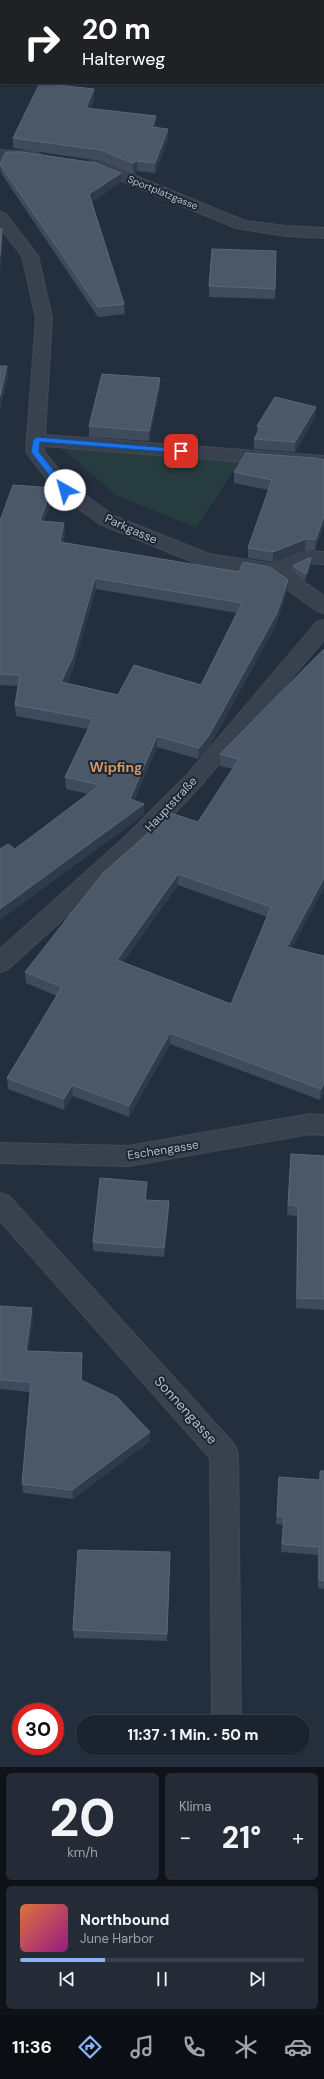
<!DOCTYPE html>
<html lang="de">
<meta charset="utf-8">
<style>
:root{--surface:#1b232e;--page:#242b36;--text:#f1f3f6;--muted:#a0a4aa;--line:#39404a;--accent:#8ab4f8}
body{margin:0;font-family:"DM Sans",sans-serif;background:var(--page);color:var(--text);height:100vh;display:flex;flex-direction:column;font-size:15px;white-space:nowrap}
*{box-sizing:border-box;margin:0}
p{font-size:13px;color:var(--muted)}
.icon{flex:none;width:22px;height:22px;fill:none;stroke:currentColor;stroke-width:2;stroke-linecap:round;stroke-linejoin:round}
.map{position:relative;height:1767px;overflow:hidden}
.panel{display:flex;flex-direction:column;gap:6px;padding:6px;background:#0f1319;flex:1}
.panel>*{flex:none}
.top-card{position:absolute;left:0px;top:0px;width:324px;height:84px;box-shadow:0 1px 3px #0004,0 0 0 1px var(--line);background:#202124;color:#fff;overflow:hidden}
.speed{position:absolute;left:12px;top:1703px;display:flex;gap:8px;font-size:20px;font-weight:700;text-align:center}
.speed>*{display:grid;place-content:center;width:52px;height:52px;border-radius:50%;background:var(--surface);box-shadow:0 1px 3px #0004,0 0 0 1px var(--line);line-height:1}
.speed .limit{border:6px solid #d22;background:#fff;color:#111}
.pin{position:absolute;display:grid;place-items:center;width:34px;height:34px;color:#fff;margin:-17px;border-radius:8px;box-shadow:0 2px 6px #0006}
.me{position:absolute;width:44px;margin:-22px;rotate:322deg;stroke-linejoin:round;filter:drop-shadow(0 0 3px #0008)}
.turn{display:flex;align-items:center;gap:14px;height:84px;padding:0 16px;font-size:18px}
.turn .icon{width:52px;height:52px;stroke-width:2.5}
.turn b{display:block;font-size:28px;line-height:34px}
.big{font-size:30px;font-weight:800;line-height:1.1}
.panel .tile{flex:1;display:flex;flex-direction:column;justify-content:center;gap:6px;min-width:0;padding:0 14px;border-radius:6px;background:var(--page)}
.panel .dial{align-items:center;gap:0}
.dial b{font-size:52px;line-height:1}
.song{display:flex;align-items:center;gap:12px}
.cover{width:48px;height:48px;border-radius:6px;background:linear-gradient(135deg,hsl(20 70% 55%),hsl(310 70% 35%))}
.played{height:4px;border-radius:2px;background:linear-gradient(90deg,var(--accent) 30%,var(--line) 30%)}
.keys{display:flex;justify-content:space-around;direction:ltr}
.heat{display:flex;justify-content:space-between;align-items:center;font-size:22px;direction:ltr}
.panel .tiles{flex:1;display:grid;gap:6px;grid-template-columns:1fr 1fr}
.tile:last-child{grid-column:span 2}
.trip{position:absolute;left:76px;top:1715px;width:234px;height:40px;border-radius:20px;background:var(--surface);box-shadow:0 1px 3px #0004,0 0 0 1px var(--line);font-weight:800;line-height:40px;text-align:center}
.dock{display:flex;height:64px;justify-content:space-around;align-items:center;background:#0b0e12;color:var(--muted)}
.dock .icon{width:28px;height:28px}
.dock .selected{color:var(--accent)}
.dock b{font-size:18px;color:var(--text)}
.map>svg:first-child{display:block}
.green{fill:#263c3f}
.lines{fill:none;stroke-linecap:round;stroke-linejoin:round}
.minor-casing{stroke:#414a57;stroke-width:2}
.minor{fill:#38414e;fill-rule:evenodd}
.wall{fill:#3f4b5c;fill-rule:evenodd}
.shaded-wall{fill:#2f3b4b}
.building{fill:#4b5868;stroke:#5c6777;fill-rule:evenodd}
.route{fill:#1a73e8;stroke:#114b97}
.labels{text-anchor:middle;stroke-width:4;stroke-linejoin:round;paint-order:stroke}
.far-street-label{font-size:10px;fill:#b4bcc9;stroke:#1d2633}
.street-label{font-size:12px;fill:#b4bcc9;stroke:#1d2633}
.quarter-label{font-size:14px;font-weight:bold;fill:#d59563;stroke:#1d2633}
.near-street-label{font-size:14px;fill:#b4bcc9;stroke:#1d2633}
</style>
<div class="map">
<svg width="324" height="1767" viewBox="0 0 324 1767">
<rect width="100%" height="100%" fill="#242f3e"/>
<path class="green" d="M 62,448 L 240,461 L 196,528 L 116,495 Z"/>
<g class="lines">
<defs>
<g id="minor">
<path d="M 0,150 L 35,152 L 40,154 L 43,157 L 40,160 L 35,162 L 0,160 Z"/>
<path d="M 92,161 L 107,164 L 245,221 L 286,226 L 324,228 L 324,238 L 286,236 L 236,228 L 98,171 L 86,169 L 84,166 L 86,163 Z"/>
<path d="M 0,212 L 6,214 L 38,256 L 52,318 L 45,435 L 324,456 L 324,468 L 44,446 L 44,451 L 72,486 L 114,516 L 209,554 L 273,564 L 306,551 L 324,552 L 324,564 L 308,563 L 290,572 L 324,596 L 324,613 L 317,611 L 270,577 L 198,564 L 100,524 L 58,494 L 26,452 L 36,318 L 22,256 L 0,228 Z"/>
<path d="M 324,620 L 324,640 L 201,785 L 142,848 L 8,969 L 0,972 L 0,949 L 126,836 L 187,775 L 317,622 Z"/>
<path d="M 310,1114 L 324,1115 L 324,1135 L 310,1134 L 128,1166 L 0,1163 L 0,1143 L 128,1146 Z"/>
<path d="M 0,1193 L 9,1196 L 234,1444 L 238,1453 L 241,1722 L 212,1721 L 210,1458 L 0,1221 Z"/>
</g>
</defs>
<use href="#minor" class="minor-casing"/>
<use href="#minor" class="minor"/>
</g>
<g class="wall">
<path d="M 94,99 L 90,109 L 156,126 L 156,127 L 168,139 L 155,173 L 137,171 L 134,174 L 101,161 L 13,148 L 13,138 Z"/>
<path d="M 0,164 L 121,182 L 92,202 L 124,304 L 125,314 L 98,317 L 1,173 Z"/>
<path d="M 276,251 L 275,299 L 209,297 L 209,286 Z"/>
<path d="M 160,378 L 160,389 L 149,441 L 89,437 L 89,426 Z"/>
<path d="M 316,407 L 315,417 L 295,452 L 254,449 L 254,439 L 257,433 L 257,426 Z"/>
<path d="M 324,460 L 324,524 L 315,550 L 305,550 L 273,562 L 248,558 L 248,548 L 269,490 L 234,483 L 234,472 Z"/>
<path d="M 52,499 L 44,521 L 64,523 L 65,534 L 63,543 L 287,591 L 276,625 L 208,749 L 198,759 L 157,747 L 134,801 L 144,804 L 144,815 L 15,849 L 89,794 L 66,789 L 65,777 L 88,729 L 16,716 L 15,705 L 18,686 L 0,685 L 0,521 ZM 96,589 L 237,613 L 201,685 L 118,695 L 67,683 L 72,671 Z"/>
<path d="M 311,558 L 311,565 L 305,581 L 293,572 L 293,566 Z"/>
<path d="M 324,649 L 291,948 L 324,956 L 324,1092 L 320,1100 L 170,1044 L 129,1117 L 73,1096 L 64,1110 L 8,1089 L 7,1078 L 57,996 L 26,983 L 25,972 L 198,822 L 233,769 L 220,766 L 220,754 ZM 178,885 L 267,917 L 231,1004 L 123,962 Z"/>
<path d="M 291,1154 L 324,1156 L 324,1310 L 296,1308 L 297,1216 L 287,1215 Z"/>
<path d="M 147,1182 L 147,1192 L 146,1200 L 169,1211 L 164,1257 L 93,1251 L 93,1242 Z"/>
<path d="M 0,1306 L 33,1318 L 28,1351 L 82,1353 L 82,1380 L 150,1432 L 150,1441 L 73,1499 L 23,1493 L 22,1484 L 30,1392 L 0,1389 Z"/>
<path d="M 320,1471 L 324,1471 L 324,1589 L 318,1588 L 318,1555 L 281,1552 L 283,1525 L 276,1524 L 279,1477 L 319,1480 Z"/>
<path d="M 170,1552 L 167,1641 L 74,1638 L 73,1630 Z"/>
</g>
<g class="shaded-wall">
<path d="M 94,89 L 94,99 L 86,119 L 86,108 Z"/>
<path d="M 156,116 L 156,126 L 152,137 L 152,127 Z"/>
<path d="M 168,129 L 168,139 L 155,173 L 155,163 Z"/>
<path d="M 137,161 L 137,171 L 134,174 L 133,163 Z"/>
<path d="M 121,173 L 121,182 L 90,204 L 89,194 Z"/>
<path d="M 2,229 L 3,240 L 0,273 L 0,255 Z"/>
<path d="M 7,366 L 8,377 L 0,410 L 0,396 Z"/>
<path d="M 160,378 L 160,389 L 149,441 L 149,431 Z"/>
<path d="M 316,407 L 315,417 L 295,452 L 295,442 Z"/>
<path d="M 52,488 L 52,499 L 40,532 L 40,521 Z"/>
<path d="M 324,516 L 324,524 L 315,550 L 316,539 Z"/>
<path d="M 64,523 L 65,534 L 61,554 L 60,542 Z"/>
<path d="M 306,539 L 305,550 L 273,562 L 273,552 Z"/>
<path d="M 311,558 L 311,565 L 305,581 L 306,574 Z"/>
<path d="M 95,578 L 96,589 L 72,671 L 62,693 L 61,682 Z"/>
<path d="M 288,580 L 287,591 L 276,625 L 208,749 L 198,759 L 199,748 Z"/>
<path d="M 157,736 L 157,747 L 130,810 L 130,799 Z"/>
<path d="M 144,804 L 144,815 L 0,920 L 0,909 Z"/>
<path d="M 178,874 L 178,885 L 117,971 L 117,960 Z"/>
<path d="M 324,878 L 324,888 L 286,959 L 287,947 Z"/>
<path d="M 170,1033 L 170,1044 L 129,1117 L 129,1106 Z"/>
<path d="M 324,1083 L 324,1092 L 320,1100 L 321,1089 Z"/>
<path d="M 72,1085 L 73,1096 L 64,1110 L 64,1099 Z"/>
<path d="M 147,1182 L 147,1192 L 145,1209 L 145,1200 Z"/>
<path d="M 169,1201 L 169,1211 L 164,1257 L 164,1248 Z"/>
<path d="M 32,1308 L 33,1318 L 27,1361 L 26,1351 Z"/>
<path d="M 150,1432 L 150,1441 L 73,1499 L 72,1490 Z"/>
</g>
<g class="building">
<path d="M 40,83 L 94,89 L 86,108 L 156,116 L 152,127 L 168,129 L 155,163 L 137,161 L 133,163 L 101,150 L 13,138 Z"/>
<path d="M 6,152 L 22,152 L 96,163 L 121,173 L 89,194 L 124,304 L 98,307 L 0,164 Z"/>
<path d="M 0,229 L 2,229 L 0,255 Z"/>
<path d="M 212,249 L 276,251 L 275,289 L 209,286 Z"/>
<path d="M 0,366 L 7,366 L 0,396 Z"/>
<path d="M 102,374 L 160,378 L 149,431 L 89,426 Z"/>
<path d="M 275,397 L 316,407 L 295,442 L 254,439 L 261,427 L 257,426 Z"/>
<path d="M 246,453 L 314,458 L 324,460 L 324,516 L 316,539 L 306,539 L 273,552 L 248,548 L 272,480 L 234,472 Z"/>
<path d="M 13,485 L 52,488 L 40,521 L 64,523 L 60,542 L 239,572 L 243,562 L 270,567 L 288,580 L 277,613 L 208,737 L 199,748 L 157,736 L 130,799 L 144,804 L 0,909 L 0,849 L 8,844 L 15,849 L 100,785 L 65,777 L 93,719 L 15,705 L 20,675 L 0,674 L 0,521 ZM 95,578 L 242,603 L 201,685 L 134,665 L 118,695 L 61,682 L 72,659 Z"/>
<path d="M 309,558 L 311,558 L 306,574 L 293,566 Z"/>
<path d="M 324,649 L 324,878 L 287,947 L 324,956 L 324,1083 L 321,1089 L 170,1033 L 129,1106 L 72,1085 L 64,1099 L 7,1078 L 62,987 L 25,972 L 103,873 L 143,838 L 167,812 L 198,822 L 239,759 L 220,754 ZM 178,874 L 271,907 L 231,1004 L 117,960 Z"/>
<path d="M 291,1154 L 324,1156 L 324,1299 L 297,1298 L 298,1206 L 288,1205 Z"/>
<path d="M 100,1178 L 147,1182 L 145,1200 L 169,1201 L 164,1248 L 93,1242 Z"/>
<path d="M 0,1306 L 32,1308 L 26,1351 L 82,1353 L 81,1380 L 117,1397 L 150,1432 L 72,1490 L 22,1484 L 31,1382 L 0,1380 Z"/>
<path d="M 320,1471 L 324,1471 L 324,1581 L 319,1580 L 319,1547 L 282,1544 L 284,1517 L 277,1516 L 279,1477 L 320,1480 Z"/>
<path d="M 78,1550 L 170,1552 L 167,1634 L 73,1630 Z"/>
</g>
<path class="route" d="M 37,437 L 181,449 L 184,451 L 181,453 L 40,442 L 39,452 L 69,490 L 65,493 L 62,492 L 31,452 L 33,440 Z"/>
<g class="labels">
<g class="far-street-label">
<text transform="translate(163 192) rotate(22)" y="4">Sportplatzgasse</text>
</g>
<g class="street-label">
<text transform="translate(131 529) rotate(24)" y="4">Parkgasse</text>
<text transform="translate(171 804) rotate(-47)" y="4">Hauptstraße</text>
<text transform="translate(163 1150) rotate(-9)" y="4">Eschengasse</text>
</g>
<g class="quarter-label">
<text x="116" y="772">Wipfing</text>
</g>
<g class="near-street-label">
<text transform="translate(186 1410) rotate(48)" y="5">Sonnengasse</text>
</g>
</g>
</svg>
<div class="speed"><div class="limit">30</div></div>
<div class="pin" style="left:181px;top:451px;background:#d93025"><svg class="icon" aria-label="arrive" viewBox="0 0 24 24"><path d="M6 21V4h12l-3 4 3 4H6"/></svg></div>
<svg class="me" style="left:65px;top:490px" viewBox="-20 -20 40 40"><circle r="19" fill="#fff"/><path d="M0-13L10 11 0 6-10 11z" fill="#1a73e8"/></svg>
<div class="trip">11:37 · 1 Min. · 50 m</div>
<div class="top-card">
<div class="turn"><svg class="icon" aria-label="right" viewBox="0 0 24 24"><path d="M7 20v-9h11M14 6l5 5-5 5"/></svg><div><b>20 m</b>Halterweg</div></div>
</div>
</div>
<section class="panel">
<div class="tiles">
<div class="tile dial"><b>20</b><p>km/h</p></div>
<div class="tile"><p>Klima</p>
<div class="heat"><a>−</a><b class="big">21°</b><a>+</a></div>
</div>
<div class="tile">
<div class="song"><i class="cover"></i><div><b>Northbound</b><p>June Harbor</p></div></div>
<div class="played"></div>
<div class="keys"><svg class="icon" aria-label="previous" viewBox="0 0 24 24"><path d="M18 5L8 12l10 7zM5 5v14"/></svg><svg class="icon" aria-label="pause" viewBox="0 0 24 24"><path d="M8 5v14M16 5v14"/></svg><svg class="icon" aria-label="next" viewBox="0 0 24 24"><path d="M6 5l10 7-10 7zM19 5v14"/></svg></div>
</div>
</div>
</section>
<nav class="dock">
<b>11:36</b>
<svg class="icon selected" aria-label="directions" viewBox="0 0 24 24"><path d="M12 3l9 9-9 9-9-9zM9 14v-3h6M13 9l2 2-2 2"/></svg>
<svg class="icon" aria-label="music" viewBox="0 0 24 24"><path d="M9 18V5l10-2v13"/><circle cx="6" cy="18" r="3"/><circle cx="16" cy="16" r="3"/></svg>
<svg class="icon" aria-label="phone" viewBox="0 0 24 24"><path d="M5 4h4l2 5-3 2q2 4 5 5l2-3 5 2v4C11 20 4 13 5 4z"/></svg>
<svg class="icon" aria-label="climate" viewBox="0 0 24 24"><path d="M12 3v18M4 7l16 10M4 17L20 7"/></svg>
<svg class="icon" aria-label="car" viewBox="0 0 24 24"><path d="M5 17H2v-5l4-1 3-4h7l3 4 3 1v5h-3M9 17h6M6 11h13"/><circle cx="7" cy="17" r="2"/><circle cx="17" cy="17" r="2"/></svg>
</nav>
